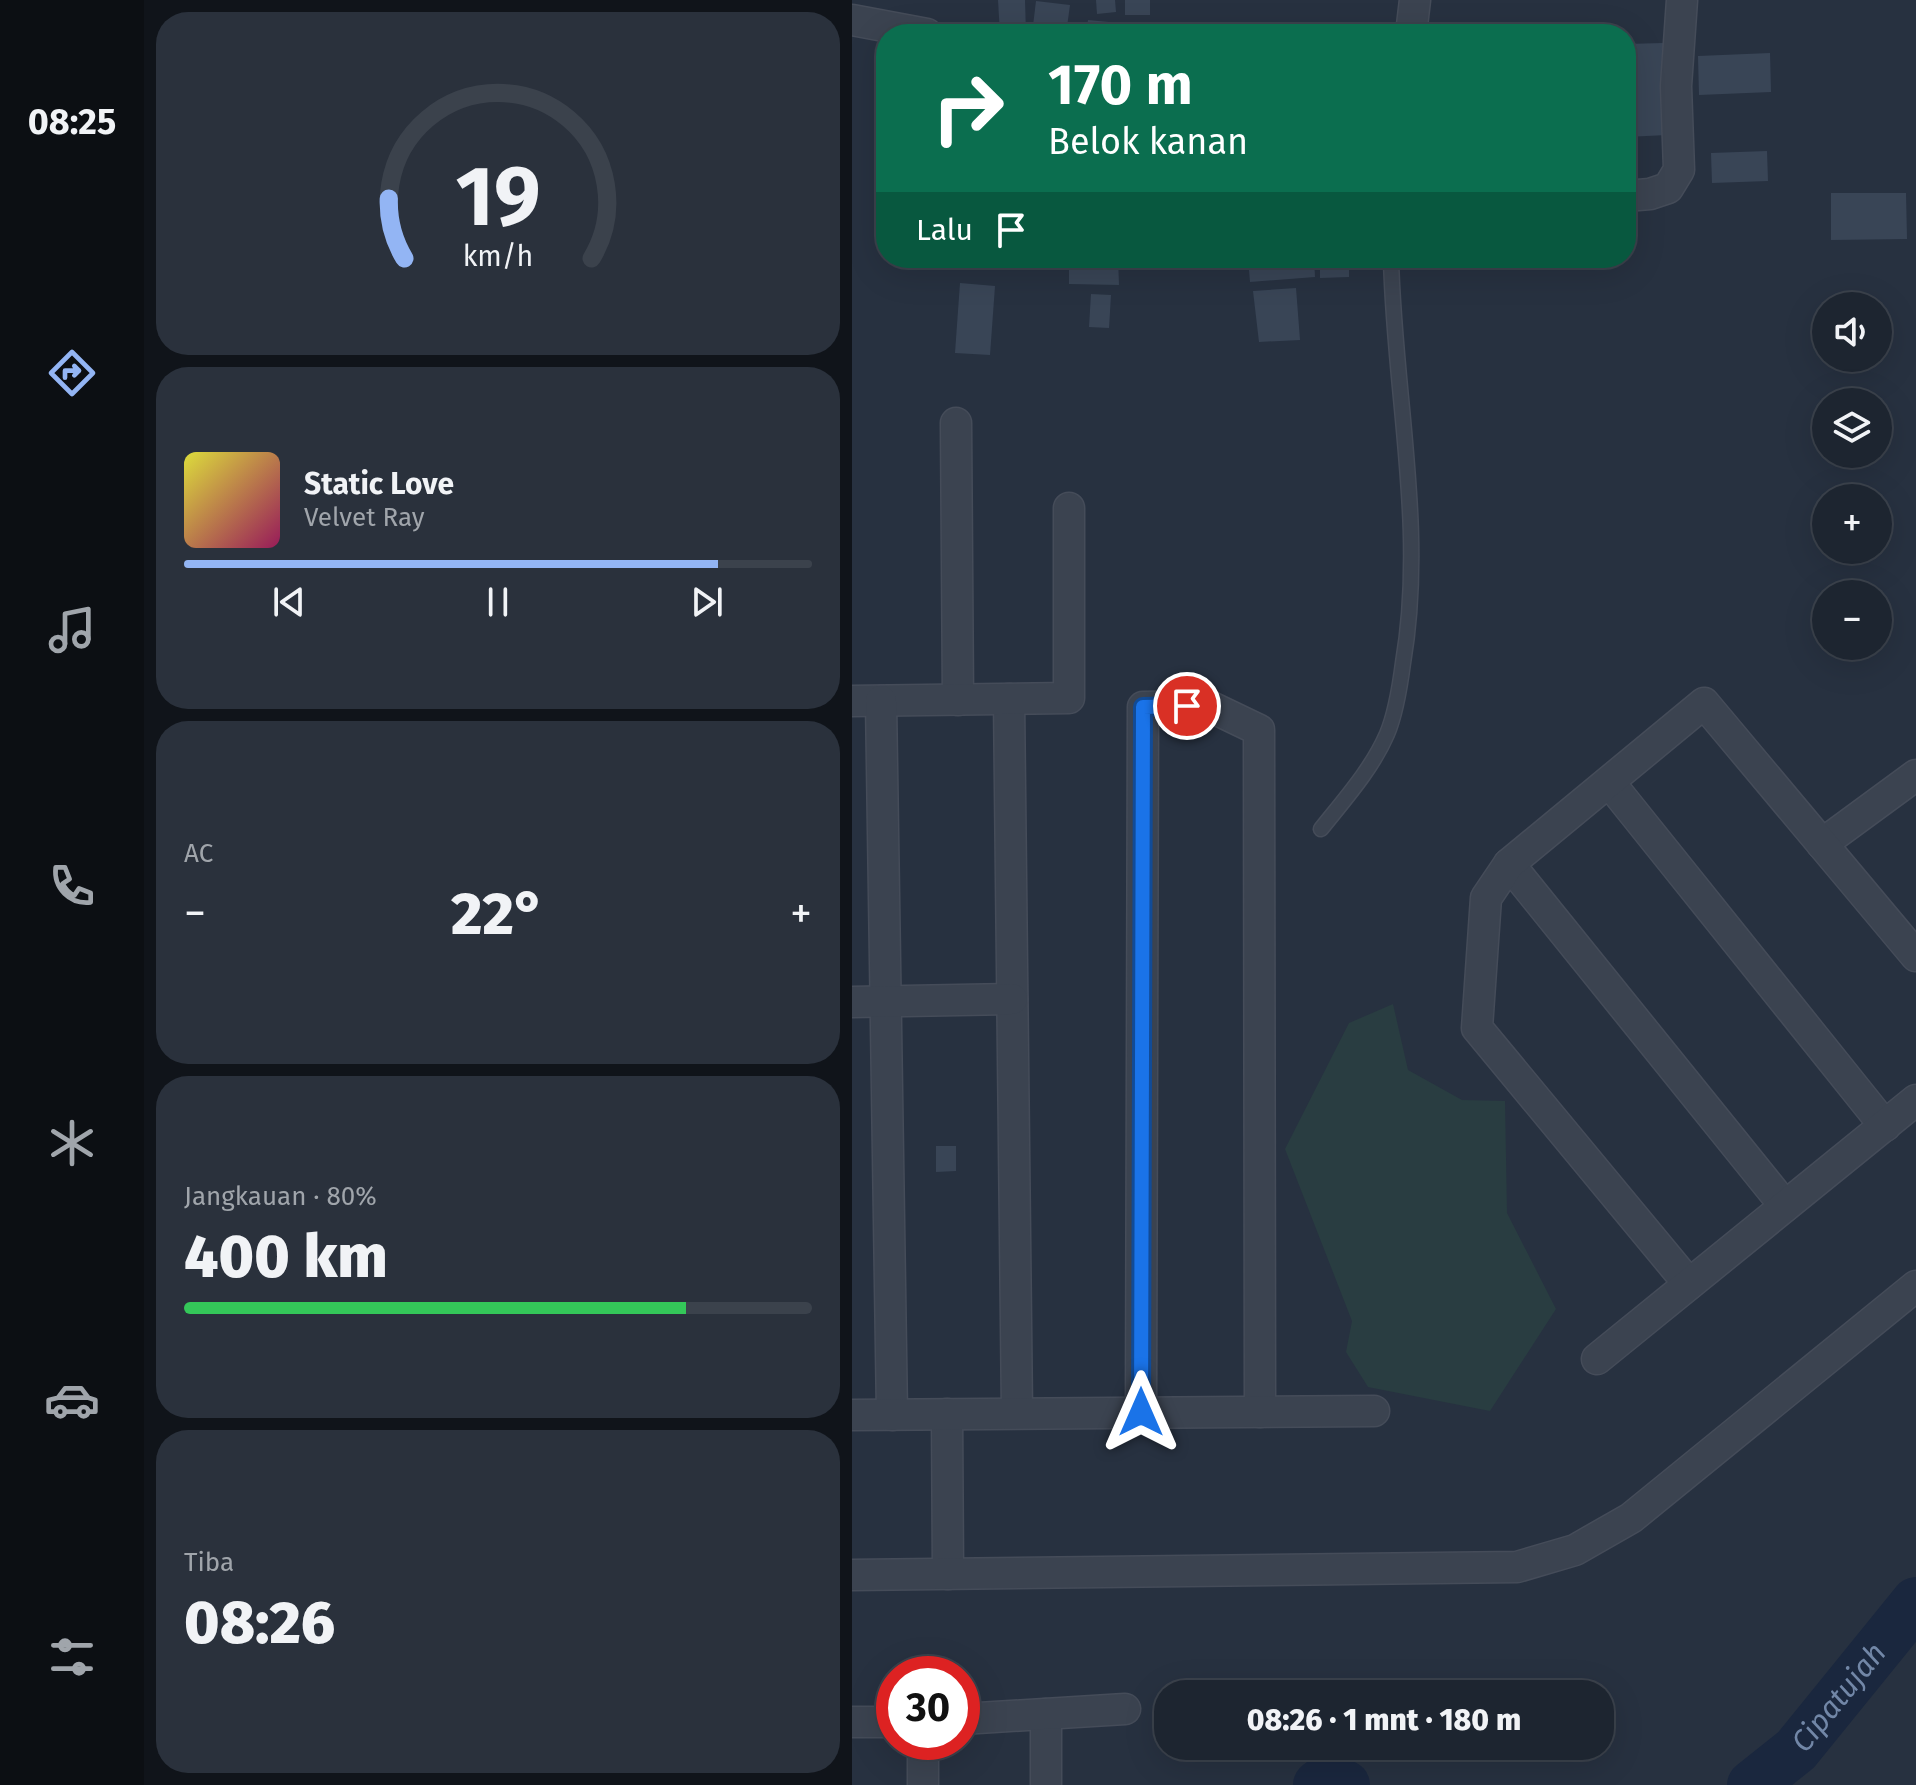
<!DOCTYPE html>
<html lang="id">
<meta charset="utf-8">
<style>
:root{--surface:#1d2530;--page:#2a313c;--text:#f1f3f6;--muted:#a0a5ab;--line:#3b424c;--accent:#93b5f4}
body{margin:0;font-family:"Fira Sans",sans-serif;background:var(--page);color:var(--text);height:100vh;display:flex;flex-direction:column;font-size:30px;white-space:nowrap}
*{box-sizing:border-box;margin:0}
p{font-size:26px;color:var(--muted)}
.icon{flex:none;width:44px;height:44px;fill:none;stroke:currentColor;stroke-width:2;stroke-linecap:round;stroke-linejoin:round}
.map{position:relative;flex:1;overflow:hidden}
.drawer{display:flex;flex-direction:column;gap:12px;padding:12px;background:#10141a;width:708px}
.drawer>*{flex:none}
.banner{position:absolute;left:24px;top:24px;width:760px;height:244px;border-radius:32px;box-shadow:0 8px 32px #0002,0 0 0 2px var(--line);background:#0b6e4f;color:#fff;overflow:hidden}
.controls{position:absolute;left:960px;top:292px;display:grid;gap:16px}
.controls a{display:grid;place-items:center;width:80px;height:80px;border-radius:50%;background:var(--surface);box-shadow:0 8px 32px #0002,0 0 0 2px var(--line);font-size:40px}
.speed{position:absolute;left:24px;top:1656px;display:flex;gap:16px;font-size:40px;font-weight:700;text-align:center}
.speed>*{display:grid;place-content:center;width:104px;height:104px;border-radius:50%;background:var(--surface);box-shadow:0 8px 32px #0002,0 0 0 2px var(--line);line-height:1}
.speed .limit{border:12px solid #d22;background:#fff;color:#111}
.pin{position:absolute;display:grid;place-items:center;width:68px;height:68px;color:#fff;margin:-34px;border:4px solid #fff;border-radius:50%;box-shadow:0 2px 8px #0007}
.me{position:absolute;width:88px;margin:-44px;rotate:0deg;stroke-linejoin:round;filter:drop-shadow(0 0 6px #0008)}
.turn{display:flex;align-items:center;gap:28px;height:168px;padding:0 40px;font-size:36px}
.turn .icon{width:104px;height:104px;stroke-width:2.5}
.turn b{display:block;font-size:56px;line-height:68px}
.then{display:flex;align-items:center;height:76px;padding:0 40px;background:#0003;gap:16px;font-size:30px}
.big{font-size:60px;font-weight:800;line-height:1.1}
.drawer .card{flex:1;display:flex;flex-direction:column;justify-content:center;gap:12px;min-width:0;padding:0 28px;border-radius:32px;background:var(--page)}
.drawer .dial{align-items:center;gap:0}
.dial svg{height:208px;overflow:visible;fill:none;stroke:var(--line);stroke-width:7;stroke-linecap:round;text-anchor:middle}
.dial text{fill:var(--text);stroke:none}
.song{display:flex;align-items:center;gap:24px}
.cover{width:96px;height:96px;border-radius:12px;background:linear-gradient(135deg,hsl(60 70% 55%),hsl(330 70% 35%))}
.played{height:8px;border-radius:4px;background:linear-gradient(90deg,var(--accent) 85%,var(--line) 85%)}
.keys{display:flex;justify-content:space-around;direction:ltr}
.heat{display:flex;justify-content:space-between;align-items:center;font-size:44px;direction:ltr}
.charge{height:12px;border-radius:6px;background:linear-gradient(90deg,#34c759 80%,var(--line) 0)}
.trip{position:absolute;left:302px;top:1680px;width:460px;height:80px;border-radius:32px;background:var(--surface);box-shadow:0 8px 32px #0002,0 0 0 2px var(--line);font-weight:800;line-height:80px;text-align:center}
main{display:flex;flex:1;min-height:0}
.dock{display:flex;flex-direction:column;width:144px;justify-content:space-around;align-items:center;background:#0c0f13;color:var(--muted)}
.dock .icon{width:56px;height:56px}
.dock .selected{color:var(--accent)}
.dock b{font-size:36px;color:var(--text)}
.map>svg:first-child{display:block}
.green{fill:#293d41}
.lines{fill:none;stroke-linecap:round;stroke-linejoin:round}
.river{stroke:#1a273e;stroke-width:50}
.building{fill:#394556}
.service-casing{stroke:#454c59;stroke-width:17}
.minor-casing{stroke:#454c59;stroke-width:33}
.service{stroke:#3b4350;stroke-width:14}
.minor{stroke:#3b4350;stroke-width:30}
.route-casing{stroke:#114b97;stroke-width:20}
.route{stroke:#1a73e8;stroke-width:14}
.labels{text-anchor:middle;stroke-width:8;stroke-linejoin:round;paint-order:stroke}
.water-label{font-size:30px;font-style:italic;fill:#7287a7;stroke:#202835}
</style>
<main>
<nav class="dock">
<b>08:25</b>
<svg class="icon selected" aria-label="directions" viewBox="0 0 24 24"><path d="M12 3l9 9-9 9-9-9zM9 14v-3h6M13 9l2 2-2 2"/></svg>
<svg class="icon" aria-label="music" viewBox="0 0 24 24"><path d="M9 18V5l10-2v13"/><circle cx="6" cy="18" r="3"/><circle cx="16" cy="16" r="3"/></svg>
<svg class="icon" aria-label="phone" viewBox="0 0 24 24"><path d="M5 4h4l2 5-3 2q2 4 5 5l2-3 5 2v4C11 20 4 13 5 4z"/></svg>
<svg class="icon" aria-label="climate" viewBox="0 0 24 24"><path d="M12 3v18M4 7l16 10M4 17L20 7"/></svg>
<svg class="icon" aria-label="car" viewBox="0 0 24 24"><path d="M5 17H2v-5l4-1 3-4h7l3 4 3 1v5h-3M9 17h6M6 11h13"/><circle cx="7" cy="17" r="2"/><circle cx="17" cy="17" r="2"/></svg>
<svg class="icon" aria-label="filters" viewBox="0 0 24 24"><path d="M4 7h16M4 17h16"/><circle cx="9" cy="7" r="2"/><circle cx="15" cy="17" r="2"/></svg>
</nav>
<section class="drawer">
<div class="card dial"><svg viewBox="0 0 100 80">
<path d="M14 69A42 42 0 1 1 86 69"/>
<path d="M14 69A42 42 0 0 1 8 46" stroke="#93b5f4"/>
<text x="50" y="56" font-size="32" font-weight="700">19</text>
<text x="50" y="72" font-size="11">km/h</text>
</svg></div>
<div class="card">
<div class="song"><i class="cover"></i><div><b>Static Love</b><p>Velvet Ray</p></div></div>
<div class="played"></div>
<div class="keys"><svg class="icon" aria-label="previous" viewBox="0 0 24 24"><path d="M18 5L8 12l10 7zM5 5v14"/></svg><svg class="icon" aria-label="pause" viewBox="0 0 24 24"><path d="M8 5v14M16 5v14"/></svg><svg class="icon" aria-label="next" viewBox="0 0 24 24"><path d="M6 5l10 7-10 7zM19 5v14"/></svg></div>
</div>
<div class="card"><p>AC</p>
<div class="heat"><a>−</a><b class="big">22°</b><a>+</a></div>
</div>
<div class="card"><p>Jangkauan · 80%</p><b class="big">400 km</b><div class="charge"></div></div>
<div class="card"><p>Tiba</p><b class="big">08:26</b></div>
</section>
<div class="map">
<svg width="1064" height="1785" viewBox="0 0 1064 1785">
<rect width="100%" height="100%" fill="#273140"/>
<path class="green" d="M 541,1004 L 556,1070 L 610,1100 L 653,1101 L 655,1213 L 704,1309 L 638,1411 L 516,1387 L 494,1352 L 500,1321 L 433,1149 L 497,1023 Z"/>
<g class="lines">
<g class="river">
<path d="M 466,1785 L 477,1777 L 493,1785"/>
<path id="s1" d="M 900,1785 L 944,1750 L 1064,1602"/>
</g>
</g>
<g class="building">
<path d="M 146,0 L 173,0 L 174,34 L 148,34 Z"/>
<path d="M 244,0 L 263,0 L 264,12 L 245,14 Z"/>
<rect x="273" y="0" width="25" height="15"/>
<path d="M 184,1 L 218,5 L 214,34 L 180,34 Z"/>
<path d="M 236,20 L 257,22 L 256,34 L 234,34 Z"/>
<path d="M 674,22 L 674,34 L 621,34 L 621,24 Z"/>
<path d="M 811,43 L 815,135 L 774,137 L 774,44 Z"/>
<path d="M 918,53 L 919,92 L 847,95 L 846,56 Z"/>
<path d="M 915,151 L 916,181 L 860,183 L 859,153 Z"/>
<path d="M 979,193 L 1054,193 L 1055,239 L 979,240 Z"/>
<path d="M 136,258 L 172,258 L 172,267 L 136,264 Z"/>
<path d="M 217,258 L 266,258 L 267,285 L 217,284 Z"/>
<path d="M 396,258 L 462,258 L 463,277 L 398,282 Z"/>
<path d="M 468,258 L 497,258 L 497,277 L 468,278 Z"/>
<path d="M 108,283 L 143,286 L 138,355 L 103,353 Z"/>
<path d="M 444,288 L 448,340 L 407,342 L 401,291 Z"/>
<path d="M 239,294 L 259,295 L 257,328 L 237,327 Z"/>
<path d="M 84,1146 L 104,1146 L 104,1171 L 84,1172 Z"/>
</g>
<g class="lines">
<defs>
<path id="service" d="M 469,829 C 492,800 520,769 535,734 C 544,713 548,686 551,663 C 574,528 542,394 539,258"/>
<g id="minor">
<path d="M 0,20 L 75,34"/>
<path d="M 559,34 L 563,0"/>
<path d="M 774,196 L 798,194 L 816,188 L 827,170 L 824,86 L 830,0"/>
<path d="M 104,423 L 106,700"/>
<path d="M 157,699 L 165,1413"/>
<path d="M 0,701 L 217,698 L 217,508"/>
<path d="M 29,701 L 40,1415"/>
<path d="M 757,782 L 1033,1126"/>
<path d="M 970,844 L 1064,775"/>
<path d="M 657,864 L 933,1206"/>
<path d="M 0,1002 L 160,999"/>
<path d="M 837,1284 L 625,1028 L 634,898 L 657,864 L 852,703 L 1064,956"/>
<path d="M 745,1359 L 1064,1100"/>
<path d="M 289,1412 L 291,707 L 357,706 L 407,730 L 408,1412"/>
<path d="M 95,1414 L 96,1574"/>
<path d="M 0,1415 L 522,1411"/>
<path d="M 0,1575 L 665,1567 L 723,1550 L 779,1518 L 1064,1286"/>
<path d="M 194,1714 L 194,1785"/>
<path d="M 110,1719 L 273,1709"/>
<path d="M 0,1722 L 42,1722"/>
<path d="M 71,1785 L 71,1742"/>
</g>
</defs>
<use href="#service" class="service-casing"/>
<use href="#minor" class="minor-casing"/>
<use href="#service" class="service"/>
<use href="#minor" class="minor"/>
</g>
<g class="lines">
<defs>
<path id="route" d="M 289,1412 L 291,707 L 335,706"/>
</defs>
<use href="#route" class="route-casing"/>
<use href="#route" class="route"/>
</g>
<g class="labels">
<g class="water-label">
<text dy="10" stroke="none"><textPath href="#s1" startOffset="124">Cipatujah</textPath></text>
</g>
</g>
</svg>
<div class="controls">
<a><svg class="icon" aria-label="sound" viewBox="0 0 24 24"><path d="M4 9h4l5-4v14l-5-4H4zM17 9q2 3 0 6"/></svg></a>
<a><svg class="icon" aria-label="layers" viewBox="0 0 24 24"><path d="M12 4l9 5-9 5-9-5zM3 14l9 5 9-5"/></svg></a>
<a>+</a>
<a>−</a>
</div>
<div class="speed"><div class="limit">30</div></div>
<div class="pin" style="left:335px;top:706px;background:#d93025"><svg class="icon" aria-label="arrive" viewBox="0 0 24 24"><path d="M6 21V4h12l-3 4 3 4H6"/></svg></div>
<svg class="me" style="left:289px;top:1412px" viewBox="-20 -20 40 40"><path d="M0-17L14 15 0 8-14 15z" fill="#1a73e8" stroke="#fff" stroke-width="4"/></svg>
<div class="trip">08:26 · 1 mnt · 180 m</div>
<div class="banner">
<div class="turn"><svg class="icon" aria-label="right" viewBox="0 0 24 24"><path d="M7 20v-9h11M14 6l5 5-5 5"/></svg><div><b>170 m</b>Belok kanan</div></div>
<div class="then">Lalu<svg class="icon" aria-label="arrive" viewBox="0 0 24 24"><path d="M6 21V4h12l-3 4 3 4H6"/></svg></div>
</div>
</div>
</main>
